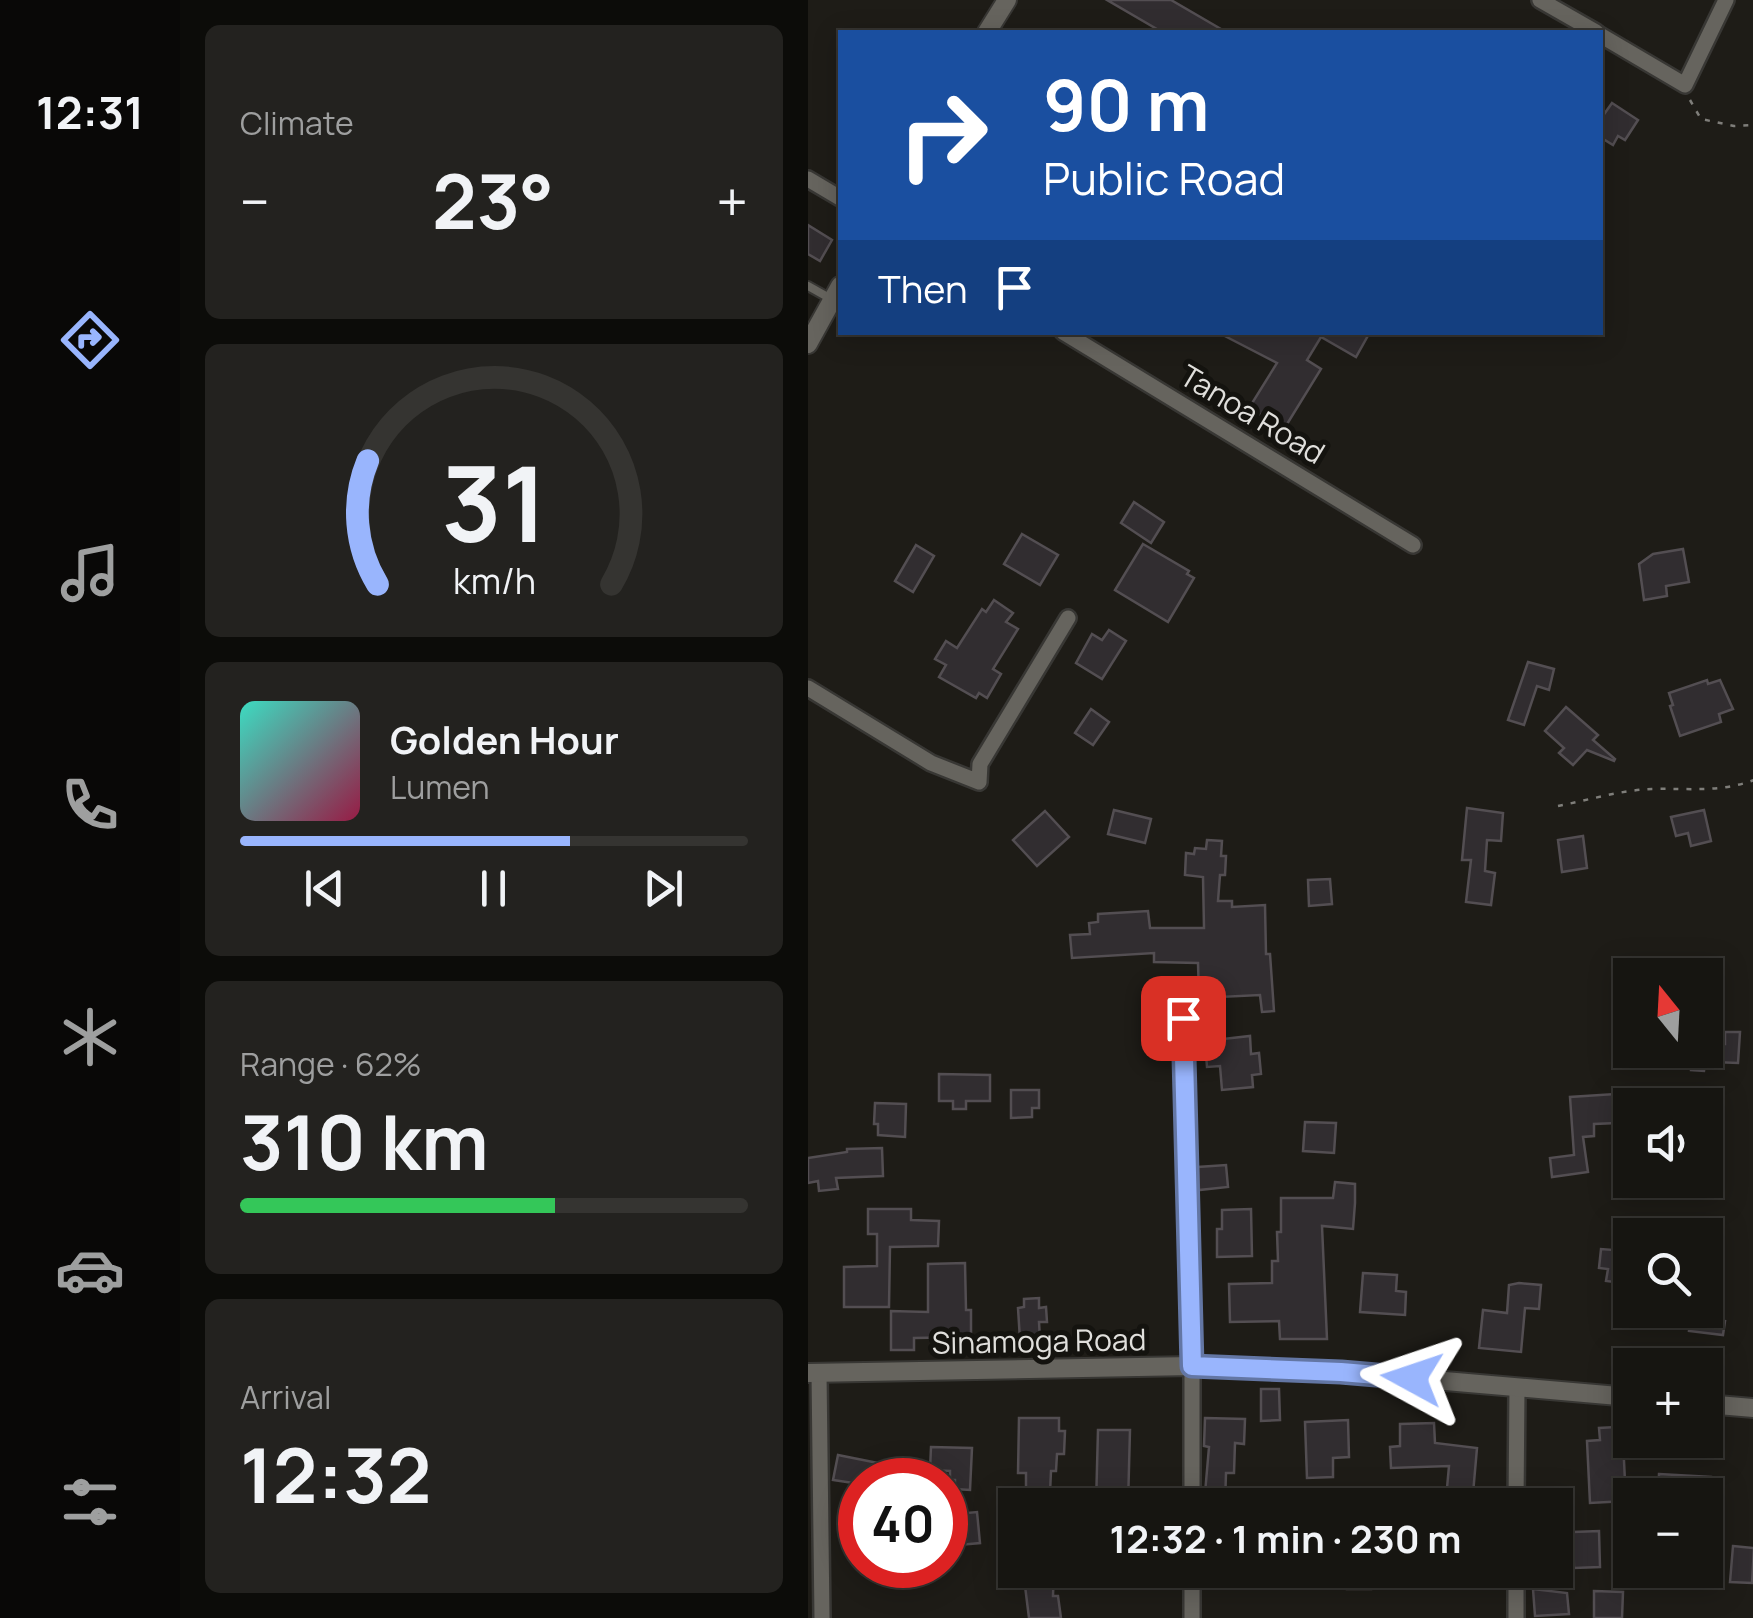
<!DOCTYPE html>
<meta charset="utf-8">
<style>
:root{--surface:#161511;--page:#23221f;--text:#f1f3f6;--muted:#9e9f9f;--line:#353431;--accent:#99b5fd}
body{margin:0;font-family:Manrope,sans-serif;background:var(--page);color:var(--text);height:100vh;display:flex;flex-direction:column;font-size:38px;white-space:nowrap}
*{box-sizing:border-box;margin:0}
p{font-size:32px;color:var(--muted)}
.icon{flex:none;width:55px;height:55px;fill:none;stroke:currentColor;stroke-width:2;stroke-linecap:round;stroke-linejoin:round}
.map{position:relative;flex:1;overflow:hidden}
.drawer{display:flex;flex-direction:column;gap:25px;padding:25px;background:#0c0c09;width:628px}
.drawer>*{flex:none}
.hud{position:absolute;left:30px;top:30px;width:765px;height:305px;border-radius:0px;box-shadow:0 5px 25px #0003,0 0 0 2px var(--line);background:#1a4fa0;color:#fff;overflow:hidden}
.needle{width:65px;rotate:342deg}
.fabs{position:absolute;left:805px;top:958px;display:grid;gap:20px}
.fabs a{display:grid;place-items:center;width:110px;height:110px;border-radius:0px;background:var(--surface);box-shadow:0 5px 25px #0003,0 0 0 2px var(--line);font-size:50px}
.speed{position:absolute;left:30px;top:1458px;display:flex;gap:20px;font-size:50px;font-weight:700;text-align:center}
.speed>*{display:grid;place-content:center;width:130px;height:130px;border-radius:50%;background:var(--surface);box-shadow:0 5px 25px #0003,0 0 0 2px var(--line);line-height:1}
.speed .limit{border:15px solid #d22;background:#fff;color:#111}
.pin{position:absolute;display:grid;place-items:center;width:85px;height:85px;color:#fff;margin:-42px;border-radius:20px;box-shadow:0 5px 15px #0006}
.me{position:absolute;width:110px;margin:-55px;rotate:275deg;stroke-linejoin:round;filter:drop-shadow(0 0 8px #0008)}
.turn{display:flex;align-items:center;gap:35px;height:210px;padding:0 40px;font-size:45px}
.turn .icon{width:130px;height:130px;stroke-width:2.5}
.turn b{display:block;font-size:70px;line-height:85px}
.then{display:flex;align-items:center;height:95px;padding:0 40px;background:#0003;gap:20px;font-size:38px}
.big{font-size:75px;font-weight:700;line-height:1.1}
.drawer .card{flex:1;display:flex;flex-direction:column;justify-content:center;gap:15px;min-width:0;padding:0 35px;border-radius:15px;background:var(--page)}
.drawer .dial{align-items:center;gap:0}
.dial svg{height:260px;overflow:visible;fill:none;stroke:var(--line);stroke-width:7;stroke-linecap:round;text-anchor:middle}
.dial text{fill:var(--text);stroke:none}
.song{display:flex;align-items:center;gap:30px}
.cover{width:120px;height:120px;border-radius:15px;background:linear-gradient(135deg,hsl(170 70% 55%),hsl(340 70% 35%))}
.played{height:10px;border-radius:5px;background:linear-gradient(90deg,var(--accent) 65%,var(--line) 65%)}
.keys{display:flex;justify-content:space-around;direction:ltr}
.heat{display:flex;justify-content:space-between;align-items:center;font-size:55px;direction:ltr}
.charge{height:15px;border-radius:8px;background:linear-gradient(90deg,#34c759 62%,var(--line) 0)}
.trip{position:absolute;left:190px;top:1488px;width:575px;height:100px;border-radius:0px;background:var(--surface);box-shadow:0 5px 25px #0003,0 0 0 2px var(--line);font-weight:700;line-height:100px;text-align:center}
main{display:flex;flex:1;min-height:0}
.tabs{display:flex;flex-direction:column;width:180px;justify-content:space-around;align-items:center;background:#090807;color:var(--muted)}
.tabs .icon{width:70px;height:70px}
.tabs .current{color:var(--accent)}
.tabs b{font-size:45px;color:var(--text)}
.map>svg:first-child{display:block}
.building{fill:#312d30;stroke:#534e52;stroke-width:2.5}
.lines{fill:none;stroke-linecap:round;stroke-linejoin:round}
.service-casing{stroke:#383734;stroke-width:12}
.minor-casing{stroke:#383734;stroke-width:20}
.tertiary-casing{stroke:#383734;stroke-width:22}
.path{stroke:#7f7e7a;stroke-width:2.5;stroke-dasharray:5 8;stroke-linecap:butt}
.service{stroke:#66645e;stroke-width:8}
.minor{stroke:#66645e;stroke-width:15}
.tertiary{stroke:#66645e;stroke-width:18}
.route-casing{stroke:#6376a4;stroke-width:25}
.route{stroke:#99b5fd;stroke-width:18}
.labels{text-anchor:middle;stroke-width:10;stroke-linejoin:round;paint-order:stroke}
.street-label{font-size:30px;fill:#e0dfdc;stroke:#14130f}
</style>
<main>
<nav class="tabs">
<b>12:31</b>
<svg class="icon current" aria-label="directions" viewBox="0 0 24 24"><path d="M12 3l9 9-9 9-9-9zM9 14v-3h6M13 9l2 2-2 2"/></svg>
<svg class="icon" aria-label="music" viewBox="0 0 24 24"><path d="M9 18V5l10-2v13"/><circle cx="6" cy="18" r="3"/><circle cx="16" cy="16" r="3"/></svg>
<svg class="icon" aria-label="phone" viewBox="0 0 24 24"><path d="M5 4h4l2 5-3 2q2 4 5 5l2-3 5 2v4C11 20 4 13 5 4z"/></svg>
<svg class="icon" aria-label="climate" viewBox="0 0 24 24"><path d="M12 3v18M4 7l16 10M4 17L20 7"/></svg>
<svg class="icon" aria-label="car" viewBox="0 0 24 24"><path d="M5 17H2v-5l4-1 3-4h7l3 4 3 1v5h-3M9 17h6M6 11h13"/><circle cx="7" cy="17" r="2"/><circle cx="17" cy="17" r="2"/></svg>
<svg class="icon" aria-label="filters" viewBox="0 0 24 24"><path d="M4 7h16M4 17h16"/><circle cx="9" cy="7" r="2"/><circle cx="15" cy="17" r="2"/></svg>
</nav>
<section class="drawer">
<div class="card"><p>Climate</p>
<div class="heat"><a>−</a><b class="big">23°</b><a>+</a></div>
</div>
<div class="card dial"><svg viewBox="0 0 100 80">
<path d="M14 69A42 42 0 1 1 86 69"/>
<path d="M14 69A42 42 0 0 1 11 31" stroke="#99b5fd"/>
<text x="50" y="56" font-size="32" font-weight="700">31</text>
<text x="50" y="72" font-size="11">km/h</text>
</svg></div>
<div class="card">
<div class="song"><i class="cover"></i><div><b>Golden Hour</b><p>Lumen</p></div></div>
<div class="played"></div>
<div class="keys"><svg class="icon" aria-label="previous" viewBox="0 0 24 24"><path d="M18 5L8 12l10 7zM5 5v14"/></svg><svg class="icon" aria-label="pause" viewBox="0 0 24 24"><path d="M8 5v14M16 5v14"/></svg><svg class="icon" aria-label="next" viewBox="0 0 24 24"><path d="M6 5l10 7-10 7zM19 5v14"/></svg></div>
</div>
<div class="card"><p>Range · 62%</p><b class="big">310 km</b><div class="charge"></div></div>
<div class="card"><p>Arrival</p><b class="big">12:32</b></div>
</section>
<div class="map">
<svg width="946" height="1618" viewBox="0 0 946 1618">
<rect width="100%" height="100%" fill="#1e1c17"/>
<g class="building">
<path d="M 299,0 L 363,0 L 418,32 L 354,32 Z"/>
<path d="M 804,103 L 830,120 L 817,140 L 810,136 L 805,145 L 792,137 L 792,120 Z"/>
<path d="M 0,225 L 24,240 L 12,261 L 0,254 Z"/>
<path d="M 409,332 L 562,332 L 548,357 L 513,337 L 499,360 L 513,369 L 476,429 L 441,408 L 469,363 Z"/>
<path d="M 326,502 L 356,522 L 343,543 L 313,523 Z"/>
<path d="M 214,534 L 250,555 L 232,585 L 196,564 Z"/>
<path d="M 335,544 L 381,571 L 379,574 L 386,578 L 360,622 L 307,590 Z"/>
<path d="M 108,545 L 126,556 L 105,592 L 87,581 Z"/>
<path d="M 875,549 L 881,582 L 858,586 L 859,596 L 836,600 L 831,564 L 845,554 Z"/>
<path d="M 186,600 L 205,613 L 198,622 L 210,629 L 185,669 L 193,674 L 179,698 L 171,693 L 168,698 L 131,677 L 138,665 L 127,659 L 138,641 L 149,648 L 174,609 L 178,612 Z"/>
<path d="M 301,630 L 318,641 L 294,679 L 268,663 L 284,634 L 294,640 Z"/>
<path d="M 720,662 L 746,669 L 741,690 L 729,686 L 716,725 L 700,720 Z"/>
<path d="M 899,680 L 900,684 L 912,680 L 925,709 L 911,714 L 913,722 L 872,736 L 862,706 L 865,705 L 861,693 Z"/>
<path d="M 758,707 L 790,735 L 785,740 L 807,759 L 806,761 L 779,750 L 765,765 L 751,753 L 756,748 L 737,731 Z"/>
<path d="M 283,709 L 301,722 L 285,745 L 267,733 Z"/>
<path d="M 659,808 L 695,813 L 693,841 L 679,840 L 677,871 L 687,873 L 683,905 L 658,902 L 663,860 L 654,860 Z"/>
<path d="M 306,810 L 343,819 L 337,843 L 300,834 Z"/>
<path d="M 896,810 L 903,841 L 883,846 L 880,833 L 868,836 L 863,817 Z"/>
<path d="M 237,811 L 261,837 L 229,866 L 205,840 Z"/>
<path d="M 775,836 L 779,868 L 754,872 L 750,840 Z"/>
<path d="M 399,840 L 414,841 L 413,856 L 418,856 L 417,875 L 412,875 L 410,901 L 424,901 L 424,907 L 457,905 L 458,954 L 462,954 L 466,1011 L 454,1012 L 452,995 L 391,998 L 390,963 L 346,962 L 346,953 L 264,958 L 262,935 L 282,934 L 281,923 L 290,922 L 290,914 L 340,911 L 342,928 L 396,928 L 395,877 L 377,875 L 378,853 L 386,854 L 387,848 L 398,849 Z"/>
<path d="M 522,879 L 524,904 L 501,906 L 500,880 Z"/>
<path d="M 917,1032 L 932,1032 L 930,1063 L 905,1062 L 897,1064 L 896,1071 L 883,1070 L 883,1050 L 898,1050 L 898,1044 L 917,1044 Z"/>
<path d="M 442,1036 L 443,1054 L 451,1053 L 453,1074 L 444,1075 L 445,1087 L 414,1090 L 412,1066 L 399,1067 L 397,1041 Z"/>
<path d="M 131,1074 L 182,1075 L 182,1101 L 158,1101 L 158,1109 L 145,1109 L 145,1101 L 131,1101 Z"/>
<path d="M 203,1090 L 231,1090 L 231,1108 L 224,1108 L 224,1117 L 203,1118 Z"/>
<path d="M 807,1094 L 809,1123 L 786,1124 L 786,1136 L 775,1137 L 780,1172 L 744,1177 L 742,1158 L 766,1155 L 762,1097 Z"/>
<path d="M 67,1103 L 98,1104 L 97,1137 L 70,1135 L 70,1124 L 66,1124 Z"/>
<path d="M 497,1122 L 528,1123 L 526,1153 L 495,1151 Z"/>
<path d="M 74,1148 L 75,1176 L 28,1178 L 30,1189 L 11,1191 L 10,1181 L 0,1183 L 0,1158 L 39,1152 L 39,1149 Z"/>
<path d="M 418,1165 L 420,1187 L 391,1190 L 390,1167 Z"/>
<path d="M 527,1182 L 547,1184 L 547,1203 L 545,1229 L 514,1226 L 519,1339 L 472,1339 L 471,1321 L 422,1322 L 421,1284 L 464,1283 L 464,1261 L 470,1261 L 469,1232 L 473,1232 L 473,1198 L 525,1198 Z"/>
<path d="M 60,1209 L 103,1209 L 103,1220 L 131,1221 L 130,1246 L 82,1247 L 81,1307 L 36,1307 L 36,1267 L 69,1266 L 69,1234 L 60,1234 Z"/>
<path d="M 443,1209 L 444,1256 L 409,1257 L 409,1229 L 414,1229 L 414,1210 Z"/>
<path d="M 806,1234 L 822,1235 L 822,1290 L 806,1289 L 807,1282 L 798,1281 L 800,1269 L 791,1268 L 793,1249 L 805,1250 Z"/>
<path d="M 157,1263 L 158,1310 L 163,1310 L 163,1337 L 106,1338 L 106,1350 L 83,1350 L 83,1311 L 120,1312 L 120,1264 Z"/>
<path d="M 555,1273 L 589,1275 L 588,1291 L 598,1292 L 597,1315 L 552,1312 Z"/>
<path d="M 711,1283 L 733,1285 L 731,1309 L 717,1308 L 713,1352 L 671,1348 L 675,1310 L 699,1313 L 701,1285 Z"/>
<path d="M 231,1298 L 231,1308 L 238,1307 L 239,1322 L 231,1322 L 232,1339 L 212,1340 L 210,1308 L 216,1307 L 216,1299 Z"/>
<path d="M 883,1310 L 908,1310 L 907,1320 L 917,1321 L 915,1335 L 881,1331 Z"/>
<path d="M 453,1389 L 471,1389 L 472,1420 L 453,1421 Z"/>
<path d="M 211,1418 L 251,1418 L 251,1431 L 257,1431 L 256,1454 L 249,1454 L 248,1471 L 243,1471 L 242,1493 L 218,1492 L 218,1473 L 210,1473 Z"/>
<path d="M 397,1418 L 437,1419 L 436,1444 L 427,1443 L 426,1473 L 418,1473 L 417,1505 L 396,1505 L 401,1447 L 396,1446 Z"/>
<path d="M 540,1420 L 541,1457 L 525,1458 L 525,1477 L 499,1478 L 497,1422 Z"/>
<path d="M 626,1423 L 627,1443 L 669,1448 L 664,1505 L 643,1505 L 645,1489 L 639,1488 L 641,1466 L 583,1468 L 582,1447 L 592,1446 L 592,1424 Z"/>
<path d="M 808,1427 L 809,1441 L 815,1441 L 818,1501 L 782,1503 L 779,1441 L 792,1440 L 791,1428 Z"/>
<path d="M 290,1430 L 322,1430 L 320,1505 L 288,1505 Z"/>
<path d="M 123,1447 L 164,1448 L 162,1490 L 147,1489 L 147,1480 L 142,1480 L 142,1471 L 122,1470 Z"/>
<path d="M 30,1455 L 70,1463 L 67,1480 L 52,1480 L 52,1484 L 25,1480 Z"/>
<path d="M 851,1474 L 903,1477 L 902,1495 L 850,1495 Z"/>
<path d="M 169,1512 L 172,1543 L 140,1546 L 138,1515 Z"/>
<path d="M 791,1531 L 792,1567 L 766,1568 L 765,1532 Z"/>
<path d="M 925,1546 L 946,1548 L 944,1583 L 922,1582 Z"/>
<path d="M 215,1570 L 246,1570 L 245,1596 L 250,1596 L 253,1618 L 221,1618 Z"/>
<path d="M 539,1570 L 625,1570 L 625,1583 L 563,1584 L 563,1589 L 539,1589 Z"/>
<path d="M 725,1589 L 759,1593 L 761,1614 L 727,1616 Z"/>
<path d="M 786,1591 L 815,1592 L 814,1618 L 786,1618 Z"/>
</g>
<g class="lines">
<defs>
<path id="service" d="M 0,286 L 25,300"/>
<g id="minor">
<path d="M 732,0 L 788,32"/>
<path d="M 792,35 L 877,85 L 918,0"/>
<path d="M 0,179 L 32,198"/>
<path d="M 255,332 L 605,545"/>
<path d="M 0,688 L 123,763 L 171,782 L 172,764 L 260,618"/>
<path d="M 375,1018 L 384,1366 L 384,1505"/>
<path d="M 11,1373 L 14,1618"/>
<path d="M 708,1505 L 709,1387"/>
<path d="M 384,1570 L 384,1618"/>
<path d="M 708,1618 L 708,1570"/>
</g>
<g id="tertiary">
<path d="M 179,32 L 199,0"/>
<path d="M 0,344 L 32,286"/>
<path d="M 0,1373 L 384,1366 L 533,1372 L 822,1397"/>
<path d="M 898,1404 L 946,1408"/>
</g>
</defs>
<use href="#service" class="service-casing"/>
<use href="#minor" class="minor-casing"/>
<use href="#tertiary" class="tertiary-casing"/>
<g class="path">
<path d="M 882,100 L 893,119 L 926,126 L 946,125"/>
<path d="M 750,806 C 781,800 813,790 844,789 C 880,788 911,793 946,780"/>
</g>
<use href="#service" class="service"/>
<use href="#minor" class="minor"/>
<use href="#tertiary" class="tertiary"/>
</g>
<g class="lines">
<defs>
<path id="route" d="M 375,1018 L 384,1366 L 533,1372 L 604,1378"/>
</defs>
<use href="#route" class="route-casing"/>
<use href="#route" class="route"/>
</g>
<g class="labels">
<g class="street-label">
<text transform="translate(444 415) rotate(31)" y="10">Tanoa Road</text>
<text transform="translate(231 1342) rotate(-1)" y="10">Sinamoga Road</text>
</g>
</g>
</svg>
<div class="fabs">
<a><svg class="needle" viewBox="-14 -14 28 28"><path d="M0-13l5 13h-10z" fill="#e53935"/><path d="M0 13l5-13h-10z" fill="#9e9f9f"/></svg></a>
<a><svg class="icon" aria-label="sound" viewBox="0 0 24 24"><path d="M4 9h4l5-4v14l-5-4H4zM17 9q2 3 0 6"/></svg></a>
<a><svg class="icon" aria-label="search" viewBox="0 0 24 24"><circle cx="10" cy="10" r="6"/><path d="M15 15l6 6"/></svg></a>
<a>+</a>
<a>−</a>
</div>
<div class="speed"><div class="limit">40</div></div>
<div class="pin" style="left:375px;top:1018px;background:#d93025"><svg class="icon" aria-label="arrive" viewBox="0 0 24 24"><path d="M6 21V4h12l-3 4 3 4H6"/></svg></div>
<svg class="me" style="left:604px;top:1378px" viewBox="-20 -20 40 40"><path d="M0-17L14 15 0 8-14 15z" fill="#99b5fd" stroke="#fff" stroke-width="4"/></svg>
<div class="trip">12:32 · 1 min · 230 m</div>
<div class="hud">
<div class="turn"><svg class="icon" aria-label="right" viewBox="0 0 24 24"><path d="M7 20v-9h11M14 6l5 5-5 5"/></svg><div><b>90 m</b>Public Road</div></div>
<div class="then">Then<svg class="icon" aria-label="arrive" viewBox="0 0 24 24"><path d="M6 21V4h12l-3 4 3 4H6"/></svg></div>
</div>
</div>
</main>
